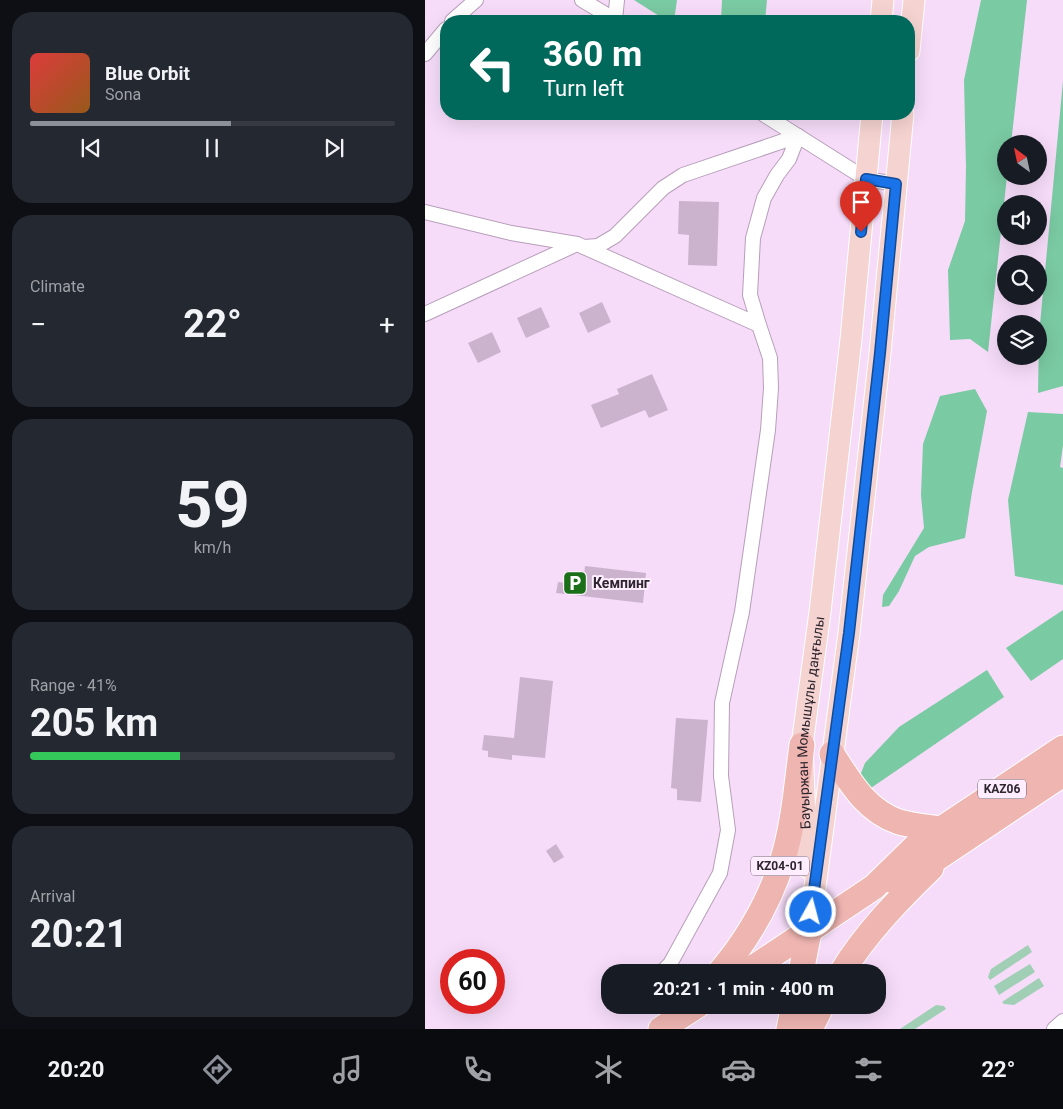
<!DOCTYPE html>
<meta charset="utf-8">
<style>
:root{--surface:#171b24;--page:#242831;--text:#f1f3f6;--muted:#9ea1a6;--line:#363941;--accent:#8c9099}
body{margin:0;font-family:Roboto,sans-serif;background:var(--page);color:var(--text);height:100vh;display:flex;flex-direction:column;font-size:19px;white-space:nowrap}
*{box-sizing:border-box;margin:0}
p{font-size:16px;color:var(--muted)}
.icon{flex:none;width:28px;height:28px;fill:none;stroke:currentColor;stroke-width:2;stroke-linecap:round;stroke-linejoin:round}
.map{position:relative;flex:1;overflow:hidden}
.drawer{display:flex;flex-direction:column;gap:12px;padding:12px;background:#0d0f14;width:425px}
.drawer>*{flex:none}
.hud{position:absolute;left:15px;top:15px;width:475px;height:105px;border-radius:20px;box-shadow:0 5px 20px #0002;background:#00695c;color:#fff;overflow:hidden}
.needle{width:32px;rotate:327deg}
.tools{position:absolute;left:572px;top:135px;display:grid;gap:10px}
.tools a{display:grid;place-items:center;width:50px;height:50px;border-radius:50%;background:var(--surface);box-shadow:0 5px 20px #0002;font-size:25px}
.speed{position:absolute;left:15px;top:949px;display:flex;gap:10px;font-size:25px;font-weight:700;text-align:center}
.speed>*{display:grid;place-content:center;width:65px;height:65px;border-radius:50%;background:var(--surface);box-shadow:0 5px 20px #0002;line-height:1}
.speed .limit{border:8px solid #d22;background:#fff;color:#111}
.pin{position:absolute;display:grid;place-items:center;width:42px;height:42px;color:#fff;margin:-51px -21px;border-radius:50% 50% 50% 0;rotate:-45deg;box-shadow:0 0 5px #0007}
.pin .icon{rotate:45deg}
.me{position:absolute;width:55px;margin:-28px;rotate:7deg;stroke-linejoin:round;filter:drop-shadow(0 0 4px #0008)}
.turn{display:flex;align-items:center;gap:18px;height:105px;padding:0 20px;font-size:22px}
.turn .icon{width:65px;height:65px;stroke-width:2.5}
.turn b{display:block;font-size:35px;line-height:42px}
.big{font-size:38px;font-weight:700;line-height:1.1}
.drawer .tile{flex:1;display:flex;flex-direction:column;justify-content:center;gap:8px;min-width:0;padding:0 18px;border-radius:20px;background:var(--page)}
.drawer .dial{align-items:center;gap:0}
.dial b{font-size:65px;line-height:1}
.song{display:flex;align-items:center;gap:15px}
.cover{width:60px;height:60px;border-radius:8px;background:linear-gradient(135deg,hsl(0 70% 55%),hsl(30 70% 35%))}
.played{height:5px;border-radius:2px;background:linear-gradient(90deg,var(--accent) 55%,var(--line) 55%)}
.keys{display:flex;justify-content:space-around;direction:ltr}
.heat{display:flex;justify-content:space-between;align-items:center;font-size:28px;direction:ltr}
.charge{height:8px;border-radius:4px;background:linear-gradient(90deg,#34c759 41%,var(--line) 0)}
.trip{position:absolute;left:176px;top:964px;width:285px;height:50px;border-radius:20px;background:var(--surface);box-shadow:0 5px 20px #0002;font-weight:700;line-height:50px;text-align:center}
.dock{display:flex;height:80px;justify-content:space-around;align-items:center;background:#090b0e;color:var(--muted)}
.dock .icon{width:35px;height:35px}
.dock .active{color:var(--accent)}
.dock b{font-size:22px;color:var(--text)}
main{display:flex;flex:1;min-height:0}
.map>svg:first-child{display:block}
.green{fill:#a0cfb6}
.forest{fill:#7acaa3}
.building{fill:#cbb3ce}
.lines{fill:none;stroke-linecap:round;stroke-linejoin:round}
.street-casing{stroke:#b79fba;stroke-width:16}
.primary-casing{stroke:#fff;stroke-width:23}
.highway-casing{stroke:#fff;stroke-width:27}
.street{stroke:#fff;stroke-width:14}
.primary{stroke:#f5d3d0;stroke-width:21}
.highway{stroke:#efb5b1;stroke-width:25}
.route-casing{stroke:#114b97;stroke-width:12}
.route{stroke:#1a73e8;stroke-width:9}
.labels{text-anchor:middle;stroke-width:4;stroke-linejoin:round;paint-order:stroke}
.shield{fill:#fdedfe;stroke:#6c616d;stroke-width:1}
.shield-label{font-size:12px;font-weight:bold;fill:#2e252f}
.poi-label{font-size:14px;font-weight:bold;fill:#2e252f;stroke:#fdedfe;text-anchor:start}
.street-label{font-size:14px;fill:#2e252f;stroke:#fdedfe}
</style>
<main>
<section class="drawer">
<div class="tile">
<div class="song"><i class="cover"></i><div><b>Blue Orbit</b><p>Sona</p></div></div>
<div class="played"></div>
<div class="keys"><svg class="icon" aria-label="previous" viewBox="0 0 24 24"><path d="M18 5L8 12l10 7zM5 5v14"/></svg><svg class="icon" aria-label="pause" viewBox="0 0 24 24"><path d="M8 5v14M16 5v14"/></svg><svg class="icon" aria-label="next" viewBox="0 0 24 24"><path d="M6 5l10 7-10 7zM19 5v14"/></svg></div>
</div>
<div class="tile"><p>Climate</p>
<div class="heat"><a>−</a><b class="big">22°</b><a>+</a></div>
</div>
<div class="tile dial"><b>59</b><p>km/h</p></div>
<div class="tile"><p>Range · 41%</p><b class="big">205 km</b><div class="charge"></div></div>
<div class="tile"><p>Arrival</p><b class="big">20:21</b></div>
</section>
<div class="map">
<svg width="638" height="1029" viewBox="0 0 638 1029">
<rect width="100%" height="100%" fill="#f6dcf9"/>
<g class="green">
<path d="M 603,945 L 607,952 L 565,980 L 563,977 L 566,969 Z"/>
<path d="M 605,964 L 610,972 L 574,995 L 569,986 Z"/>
<path d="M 614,978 L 619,986 L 589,1005 L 579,1004 L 577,1002 Z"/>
<path d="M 511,1005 L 519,1006 L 521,1009 L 490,1029 L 475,1029 Z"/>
</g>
<g class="forest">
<path d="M 209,0 L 252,0 L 249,21 L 242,21 Z"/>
<path d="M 297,0 L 342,0 L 340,21 L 296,21 Z"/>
<path d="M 556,0 L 602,0 L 586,144 L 581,144 L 582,176 L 563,352 L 545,339 L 525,340 L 523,270 L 540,221 L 541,167 L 539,80 Z"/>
<path d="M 638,81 L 638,386 L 613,393 L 614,335 Z"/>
<path d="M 550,389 L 562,411 L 547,492 L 540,538 L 504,547 L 490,556 L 474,591 L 464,606 L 457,607 L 458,595 L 499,528 L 496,495 L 498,444 L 515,396 Z"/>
<path d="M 603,412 L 638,414 L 638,445 L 635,467 L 638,468 L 638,585 L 590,576 L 583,500 Z"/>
<path d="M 638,610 L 638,659 L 606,681 L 581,648 Z"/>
<path d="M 562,670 L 579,697 L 443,790 L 431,786 L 440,763 L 474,727 Z"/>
</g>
<g class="building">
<path d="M 254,201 L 294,202 L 292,266 L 263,265 L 264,235 L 253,234 Z"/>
<path d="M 177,302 L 186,322 L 163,333 L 154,313 Z"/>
<path d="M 116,307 L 125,327 L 101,338 L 92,318 Z"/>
<path d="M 67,332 L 76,352 L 53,363 L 43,343 Z"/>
<path d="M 227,374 L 243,410 L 224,418 L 220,410 L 176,428 L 166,405 L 194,394 L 192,389 Z"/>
<path d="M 160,566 L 221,573 L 218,603 L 131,593 L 133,582 L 158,585 Z"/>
<path d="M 95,677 L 128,681 L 120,758 L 87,755 L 87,760 L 63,757 L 63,751 L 57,750 L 59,735 L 89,738 Z"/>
<path d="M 251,718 L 283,720 L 276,802 L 252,800 L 252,789 L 246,788 Z"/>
<path d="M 131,844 L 139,857 L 129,863 L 121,851 Z"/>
</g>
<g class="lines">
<defs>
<g id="street">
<path d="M 157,0 L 192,21"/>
<path d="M 190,20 L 192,0"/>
<path d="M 27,21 L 51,0"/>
<path d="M 0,54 L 21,29"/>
<path d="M 338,114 L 441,179 L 471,184"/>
<path d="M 0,212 L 86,233 L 152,244 L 334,325 L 325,295 L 328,238 L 339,198 L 352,175 L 364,159 L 373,136"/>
<path d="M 159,247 L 173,246 L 190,236 L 238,188 L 258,175 L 373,136"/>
<path d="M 0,314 L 152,244"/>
<path d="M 237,972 L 245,964 L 295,873 L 303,830 L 296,776 L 297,703 L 317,612 L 343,430 L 346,388 L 345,358 L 334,325"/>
<path d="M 629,1029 L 638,1021"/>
</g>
<g id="primary">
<path d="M 456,21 L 458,0"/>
<path d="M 484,51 L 489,0"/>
<path id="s1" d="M 382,867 L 377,745 L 395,612 L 426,339 L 447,114"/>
<path d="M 384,932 L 424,633 L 455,353 L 478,114"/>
</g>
<g id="highway">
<path d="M 407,754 C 425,782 441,811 474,822 C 488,826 503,827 517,829"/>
<path d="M 465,880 L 503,864 L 638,774"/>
<path d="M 295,972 C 323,939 345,900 358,859 C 369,823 372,782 377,745"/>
<path d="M 322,972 L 449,887 L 491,846 L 638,748"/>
<path d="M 376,972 L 384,932"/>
<path d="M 417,972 C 441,933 473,900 506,868"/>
<path d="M 236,1029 L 273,1005"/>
<path d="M 364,1029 L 369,1005"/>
<path d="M 385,1029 L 397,1005"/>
</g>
</defs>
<use href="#street" class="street-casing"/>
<use href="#primary" class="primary-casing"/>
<use href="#highway" class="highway-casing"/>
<use href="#street" class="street"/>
<use href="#primary" class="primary"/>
<use href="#highway" class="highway"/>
</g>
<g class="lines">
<defs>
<path id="route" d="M 386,912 L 424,633 L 455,353 L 471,184 L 441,179 L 436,232"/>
</defs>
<use href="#route" class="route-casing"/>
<use href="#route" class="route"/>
</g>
<defs>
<symbol id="parking-square" viewBox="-11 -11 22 22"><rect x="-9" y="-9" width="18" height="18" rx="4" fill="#1a6f18" stroke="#fdedfe"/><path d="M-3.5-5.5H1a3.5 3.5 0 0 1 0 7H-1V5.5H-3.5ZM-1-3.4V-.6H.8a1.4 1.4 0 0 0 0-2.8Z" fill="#fff"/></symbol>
</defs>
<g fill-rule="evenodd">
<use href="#parking-square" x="136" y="569" width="28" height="28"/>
</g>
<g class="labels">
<g class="shield">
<rect x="553" y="779.5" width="48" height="19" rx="4"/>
<rect x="326" y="856.5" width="58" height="19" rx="4"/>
</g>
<g class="shield-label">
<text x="577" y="793">KАZ06</text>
<text x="355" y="870">KZ04-01</text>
</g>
<g class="poi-label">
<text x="168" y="588">Кемпинг</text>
</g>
<g class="street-label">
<text dy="5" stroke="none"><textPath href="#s1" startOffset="145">Бауыржан Момышұлы даңғылы</textPath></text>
</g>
</g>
</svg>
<div class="tools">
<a><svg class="needle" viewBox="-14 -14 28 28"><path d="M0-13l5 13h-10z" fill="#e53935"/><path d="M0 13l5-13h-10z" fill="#9ea1a6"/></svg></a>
<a><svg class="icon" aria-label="sound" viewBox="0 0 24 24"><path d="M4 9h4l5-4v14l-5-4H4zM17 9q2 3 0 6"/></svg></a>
<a><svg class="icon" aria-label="search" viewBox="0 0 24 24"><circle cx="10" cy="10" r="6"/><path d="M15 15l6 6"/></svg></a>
<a><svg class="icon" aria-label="layers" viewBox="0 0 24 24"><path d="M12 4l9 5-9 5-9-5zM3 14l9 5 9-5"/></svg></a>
</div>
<div class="speed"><div class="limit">60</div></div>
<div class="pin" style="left:436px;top:232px;background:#d93025"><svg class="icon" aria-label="arrive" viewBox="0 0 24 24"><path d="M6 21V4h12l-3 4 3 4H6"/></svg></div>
<svg class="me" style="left:386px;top:912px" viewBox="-20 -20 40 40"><circle r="17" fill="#1a73e8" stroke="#fff" stroke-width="3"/><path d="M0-11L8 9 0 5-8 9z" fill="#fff"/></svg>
<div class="trip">20:21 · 1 min · 400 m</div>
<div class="hud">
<div class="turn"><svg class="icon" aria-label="left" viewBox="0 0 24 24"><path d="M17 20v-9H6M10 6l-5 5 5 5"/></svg><div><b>360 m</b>Turn left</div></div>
</div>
</div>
</main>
<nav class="dock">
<b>20:20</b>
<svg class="icon active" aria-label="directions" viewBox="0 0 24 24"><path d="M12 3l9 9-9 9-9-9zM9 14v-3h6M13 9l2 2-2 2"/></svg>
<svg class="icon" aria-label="music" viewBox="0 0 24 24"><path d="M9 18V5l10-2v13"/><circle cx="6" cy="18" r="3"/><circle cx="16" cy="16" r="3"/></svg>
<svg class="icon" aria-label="phone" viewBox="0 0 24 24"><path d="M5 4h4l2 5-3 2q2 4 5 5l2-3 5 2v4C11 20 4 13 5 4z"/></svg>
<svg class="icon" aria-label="climate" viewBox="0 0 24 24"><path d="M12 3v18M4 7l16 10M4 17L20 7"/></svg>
<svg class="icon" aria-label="car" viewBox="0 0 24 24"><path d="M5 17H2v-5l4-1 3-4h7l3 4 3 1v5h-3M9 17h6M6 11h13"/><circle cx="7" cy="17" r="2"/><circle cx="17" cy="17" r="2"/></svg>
<svg class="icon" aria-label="filters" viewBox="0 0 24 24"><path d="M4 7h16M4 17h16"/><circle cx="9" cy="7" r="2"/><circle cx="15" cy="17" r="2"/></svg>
<b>22°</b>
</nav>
